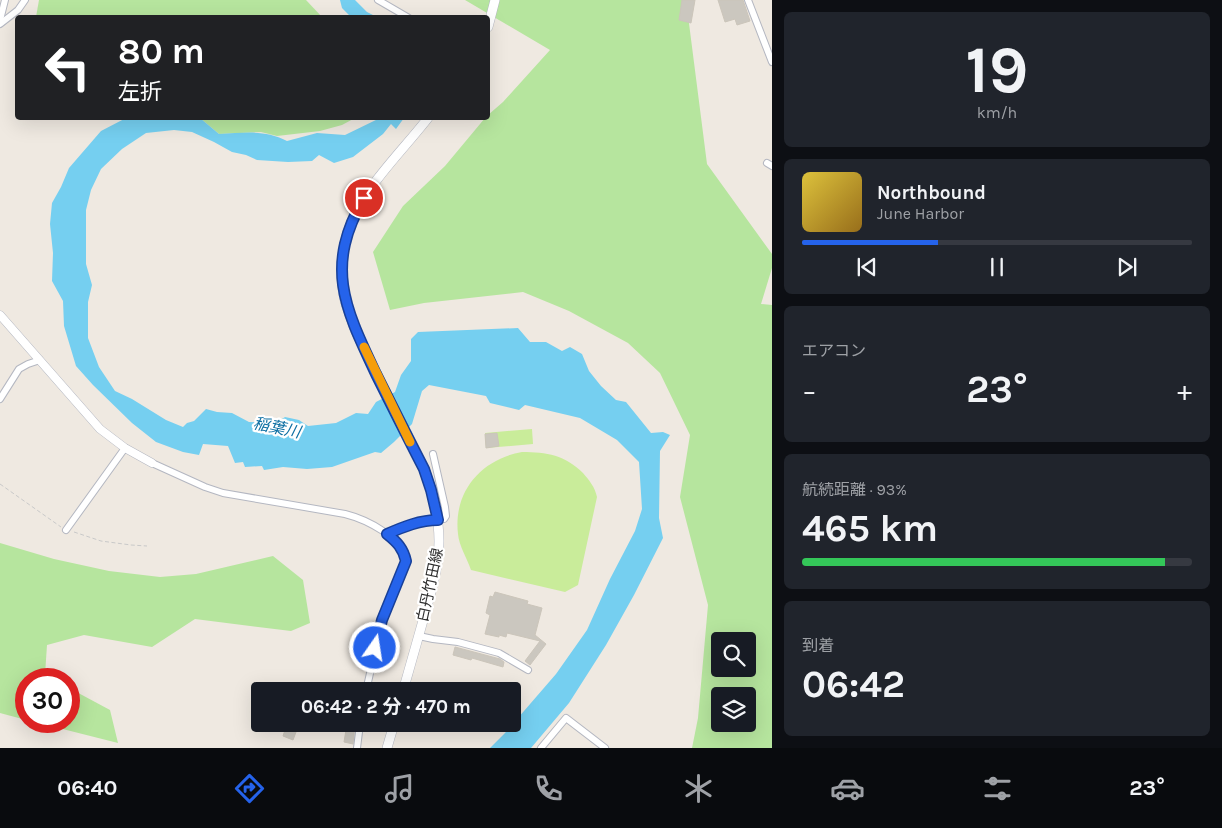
<!DOCTYPE html>
<html lang="ja">
<meta charset="utf-8">
<style>
:root{--surface:#171b24;--page:#20242c;--text:#f1f3f6;--muted:#9ea1a6;--line:#363941;--accent:#2563eb}
body{margin:0;font-family:Karla,"Noto Sans JP",sans-serif;background:var(--page);color:var(--text);height:100vh;display:flex;flex-direction:column;font-size:19px;white-space:nowrap}
*{box-sizing:border-box;margin:0}
p{font-size:16px;color:var(--muted)}
.icon{flex:none;width:28px;height:28px;fill:none;stroke:currentColor;stroke-width:2;stroke-linecap:round;stroke-linejoin:round}
.map{position:relative;flex:1;overflow:hidden}
.panel{display:flex;flex-direction:column;gap:12px;padding:12px;background:#0d0f14;width:450px}
.panel>*{flex:none}
.guide{position:absolute;left:15px;top:15px;width:475px;height:105px;border-radius:5px;box-shadow:0 5px 20px #0002;background:#202124;color:#fff;overflow:hidden}
.tools{position:absolute;left:711px;top:632px;display:grid;gap:10px}
.tools a{display:grid;place-items:center;width:45px;height:45px;border-radius:5px;background:var(--surface);box-shadow:0 5px 20px #0002;font-size:25px}
.speed{position:absolute;left:15px;top:668px;display:flex;gap:10px;font-size:25px;font-weight:700;text-align:center}
.speed>*{display:grid;place-content:center;width:65px;height:65px;border-radius:50%;background:var(--surface);box-shadow:0 5px 20px #0002;line-height:1}
.speed .limit{border:8px solid #d22;background:#fff;color:#111}
.pin{position:absolute;display:grid;place-items:center;width:42px;height:42px;color:#fff;margin:-21px;border:2px solid #fff;border-radius:50%;box-shadow:0 1px 5px #0007}
.me{position:absolute;width:55px;margin:-28px;rotate:13deg;stroke-linejoin:round;filter:drop-shadow(0 0 4px #0008)}
.turn{display:flex;align-items:center;gap:18px;height:105px;padding:0 20px;font-size:22px}
.turn .icon{width:65px;height:65px;stroke-width:2.5}
.turn b{display:block;font-size:35px;line-height:42px}
.big{font-size:38px;font-weight:700;line-height:1.1}
.panel .card{flex:1;display:flex;flex-direction:column;justify-content:center;gap:8px;min-width:0;padding:0 18px;border-radius:8px;background:var(--page)}
.panel .dial{align-items:center;gap:0}
.dial b{font-size:65px;line-height:1}
.song{display:flex;align-items:center;gap:15px}
.cover{width:60px;height:60px;border-radius:8px;background:linear-gradient(135deg,hsl(50 70% 55%),hsl(40 70% 35%))}
.played{height:5px;border-radius:2px;background:linear-gradient(90deg,var(--accent) 35%,var(--line) 35%)}
.keys{display:flex;justify-content:space-around;direction:ltr}
.heat{display:flex;justify-content:space-between;align-items:center;font-size:28px;direction:ltr}
.charge{height:8px;border-radius:4px;background:linear-gradient(90deg,#34c759 93%,var(--line) 0)}
.trip{position:absolute;left:251px;top:682px;width:270px;height:50px;border-radius:5px;background:var(--surface);box-shadow:0 5px 20px #0002;font-weight:700;line-height:50px;text-align:center}
.dock{display:flex;height:80px;justify-content:space-around;align-items:center;background:#090b0e;color:var(--muted)}
.dock .icon{width:35px;height:35px}
.dock .current{color:var(--accent)}
.dock b{font-size:22px;color:var(--text)}
main{display:flex;flex:1;min-height:0}
.map>svg:first-child{display:block}
.green{fill:#b6e59e;fill-rule:evenodd}
.pitch{fill:#c9ec9a}
.water{fill:#75cff0}
.building{fill:#cbc7bf;stroke:#cbc5ba}
.lines{fill:none;stroke-linecap:round;stroke-linejoin:round}
.minor-casing{stroke:#b4b7c1;stroke-width:8}
.tertiary-casing{stroke:#b4b7c1;stroke-width:9}
.secondary-casing{stroke:#b4b7c1;stroke-width:10}
.path{stroke:#c9c9c9;stroke-width:1;stroke-dasharray:4 2.5;stroke-linecap:butt}
.minor{stroke:#fff;stroke-width:6}
.tertiary{stroke:#fff;stroke-width:8}
.secondary{stroke:#fff;stroke-width:9}
.route-casing{stroke:#184099;stroke-width:12}
.route{stroke:#2563eb;stroke-width:9}
.slow{stroke:#f59e0b;stroke-width:9}
.labels{text-anchor:middle;stroke-width:4.5;stroke-linejoin:round;paint-order:stroke}
.street-label{font-size:15px;fill:#2e2e2e;stroke:#fff}
.water-label{font-size:16px;font-style:italic;fill:#0d6fa3;stroke:#fff}
</style>
<main>
<div class="map">
<svg width="772" height="748" viewBox="0 0 772 748">
<rect width="100%" height="100%" fill="#efe9e1"/>
<g class="green">
<path d="M 39,0 L 306,0 L 322,17 L 36,17 Z"/>
<path d="M 465,0 L 686,0 L 707,164 L 772,254 L 772,268 L 761,304 L 772,305 L 772,748 L 692,748 L 698,718 L 708,605 L 680,497 L 690,435 L 660,373 L 628,343 L 569,311 L 523,292 L 424,303 L 390,310 L 373,252 L 403,206 L 445,166 L 485,118 L 488,118 L 488,115 L 503,102 L 550,50 ZM 720,641 L 748,641 L 748,669 L 720,669 ZM 720,696 L 748,696 L 748,724 L 720,724 Z"/>
<path d="M 200,118 L 355,118 L 342,125 L 320,131 L 277,136 L 261,132 L 219,134 Z"/>
<path d="M 0,543 L 54,559 L 109,571 L 160,577 L 196,574 L 273,556 L 303,580 L 310,623 L 291,631 L 195,619 L 152,647 L 84,635 L 47,645 L 45,675 L 51,679 L 26,679 L 26,720 L 0,713 Z"/>
<path d="M 69,688 L 110,710 L 118,743 L 31,721 L 69,721 Z"/>
</g>
<g class="pitch">
<path d="M 532,429 L 533,444 L 486,448 L 485,433 Z"/>
<path d="M 522,452 C 547,452 565,455 583,473 C 589,480 595,487 597,497 L 578,585 L 565,592 L 471,570 C 467,558 459,546 458,534 C 453,491 482,459 522,452 Z"/>
</g>
<g class="water">
<path d="M 340,0 L 355,0 L 367,12 L 377,17 L 351,17 L 342,8 Z"/>
<path d="M 126,118 L 200,118 L 219,134 C 244,133 264,129 287,141 L 317,133 L 345,135 L 380,118 L 404,118 L 396,129 L 391,124 L 383,134 L 353,157 L 334,163 L 319,155 L 312,161 L 288,162 L 257,160 L 246,155 L 232,152 L 214,142 L 192,132 L 174,130 L 146,133 L 122,149 L 101,169 L 91,190 L 86,210 L 86,264 L 92,285 L 88,302 L 88,338 L 99,367 L 115,391 L 132,399 L 166,420 L 183,427 L 187,423 L 194,421 L 206,409 L 217,412 L 232,413 L 249,422 L 276,423 L 285,417 L 299,420 L 308,426 L 336,423 L 356,413 L 368,414 L 376,402 L 395,392 L 401,375 L 411,361 L 411,339 L 418,332 L 518,328 L 530,342 L 546,342 L 562,351 L 570,347 L 582,354 L 589,371 L 601,386 L 616,400 L 626,402 L 651,433 L 663,432 L 670,435 L 660,451 L 659,518 L 663,538 L 634,595 L 606,645 L 569,703 L 531,748 L 490,748 L 505,733 L 556,674 L 587,630 L 610,579 L 635,531 L 642,509 L 639,462 L 617,440 L 580,418 L 525,405 L 519,410 L 490,403 L 486,396 L 429,385 L 422,391 L 412,424 L 394,442 L 381,453 L 375,452 L 332,467 L 307,469 L 283,467 L 264,470 L 262,466 L 245,467 L 243,462 L 235,463 L 228,446 L 203,444 L 199,455 L 183,452 L 156,442 L 132,423 L 93,385 L 76,366 L 64,326 L 63,301 L 52,281 L 53,253 L 50,224 L 52,203 L 61,187 L 69,168 L 101,131 Z"/>
</g>
<g class="building">
<path d="M 682,0 L 695,0 L 691,23 L 679,20 Z"/>
<path d="M 718,0 L 743,0 L 750,21 L 737,25 L 735,19 L 725,22 Z"/>
<path d="M 497,433 L 499,446 L 486,448 L 485,434 Z"/>
<path d="M 495,592 L 528,601 L 527,604 L 542,608 L 535,635 L 546,644 L 530,665 L 525,661 L 540,641 L 507,633 L 506,637 L 499,635 L 499,637 L 485,634 L 490,615 L 486,613 L 490,596 L 493,597 Z"/>
<path d="M 455,647 L 500,659 L 504,662 L 503,667 L 472,658 L 471,660 L 453,655 Z"/>
<path d="M 287,724 L 299,724 L 293,740 L 283,736 Z"/>
<path d="M 347,724 L 355,724 L 353,744 L 344,742 Z"/>
</g>
<g class="lines">
<defs>
<g id="minor">
<path d="M 378,0 L 409,18"/>
<path d="M 748,0 L 772,62"/>
<path d="M 0,20 L 5,0"/>
<path d="M 0,24 L 18,10 L 25,0"/>
<path d="M 767,163 L 772,166"/>
<path d="M 0,399 L 19,369 L 28,364 L 40,360"/>
<path d="M 152,463 L 205,487 L 223,493 L 345,514 C 365,519 408,539 406,564 L 382,620 L 366,691"/>
<path d="M 66,530 L 125,448"/>
<path d="M 387,534 L 407,525 L 430,520 L 444,519 L 446,516 L 445,507 L 433,454"/>
<path d="M 419,636 L 433,639 L 458,642 L 499,653 L 528,670"/>
<path d="M 357,748 L 360,724"/>
<path d="M 541,748 L 566,718 L 605,748"/>
</g>
<path id="tertiary" d="M 0,315 L 100,429 L 125,448 L 152,463"/>
<g id="secondary">
<path d="M 488,27 L 495,0"/>
<path d="M 403,691 C 410,666 417,641 424,617 C 431,592 439,567 439,541 C 439,516 432,493 424,469 L 355,330 C 352,321 348,311 345,301 C 326,220 384,174 428,118"/>
<path d="M 387,748 L 394,724"/>
</g>
</defs>
<use href="#minor" class="minor-casing"/>
<use href="#tertiary" class="tertiary-casing"/>
<use href="#secondary" class="secondary-casing"/>
<g class="path">
<path d="M 0,484 L 61,527"/>
<path d="M 74,532 L 101,541 L 131,545 L 147,546"/>
</g>
<use href="#minor" class="minor"/>
<use href="#tertiary" class="tertiary"/>
<use href="#secondary" class="secondary"/>
</g>
<g class="lines">
<defs>
<path id="route" d="M 364,198 C 324,267 345,308 376,374 C 392,406 408,438 424,469 L 431,490 L 438,520 C 420,520 403,527 387,534 C 397,542 403,548 406,561 L 382,620 L 375,648"/>
</defs>
<use href="#route" class="route-casing"/>
<use href="#route" class="route"/>
<path class="slow" d="M 364,347 L 410,442"/>
</g>
<g class="labels">
<g class="street-label">
<text transform="translate(430 585) rotate(-78)" y="5">白丹竹田線</text>
</g>
<g class="water-label">
<text transform="translate(277 427) rotate(12)" y="6">稲葉川</text>
</g>
</g>
</svg>
<div class="tools">
<a><svg class="icon" aria-label="search" viewBox="0 0 24 24"><circle cx="10" cy="10" r="6"/><path d="M15 15l6 6"/></svg></a>
<a><svg class="icon" aria-label="layers" viewBox="0 0 24 24"><path d="M12 4l9 5-9 5-9-5zM3 14l9 5 9-5"/></svg></a>
</div>
<div class="speed"><div class="limit">30</div></div>
<div class="pin" style="left:364px;top:198px;background:#d93025"><svg class="icon" aria-label="arrive" viewBox="0 0 24 24"><path d="M6 21V4h12l-3 4 3 4H6"/></svg></div>
<svg class="me" style="left:375px;top:648px" viewBox="-20 -20 40 40"><circle r="17" fill="#2563eb" stroke="#fff" stroke-width="3"/><path d="M0-11L8 9 0 5-8 9z" fill="#fff"/></svg>
<div class="trip">06:42 · 2 分 · 470 m</div>
<div class="guide">
<div class="turn"><svg class="icon" aria-label="left" viewBox="0 0 24 24"><path d="M17 20v-9H6M10 6l-5 5 5 5"/></svg><div><b>80 m</b>左折</div></div>
</div>
</div>
<section class="panel">
<div class="card dial"><b>19</b><p>km/h</p></div>
<div class="card">
<div class="song"><i class="cover"></i><div><b>Northbound</b><p>June Harbor</p></div></div>
<div class="played"></div>
<div class="keys"><svg class="icon" aria-label="previous" viewBox="0 0 24 24"><path d="M18 5L8 12l10 7zM5 5v14"/></svg><svg class="icon" aria-label="pause" viewBox="0 0 24 24"><path d="M8 5v14M16 5v14"/></svg><svg class="icon" aria-label="next" viewBox="0 0 24 24"><path d="M6 5l10 7-10 7zM19 5v14"/></svg></div>
</div>
<div class="card"><p>エアコン</p>
<div class="heat"><a>−</a><b class="big">23°</b><a>+</a></div>
</div>
<div class="card"><p>航続距離 · 93%</p><b class="big">465 km</b><div class="charge"></div></div>
<div class="card"><p>到着</p><b class="big">06:42</b></div>
</section>
</main>
<nav class="dock">
<b>06:40</b>
<svg class="icon current" aria-label="directions" viewBox="0 0 24 24"><path d="M12 3l9 9-9 9-9-9zM9 14v-3h6M13 9l2 2-2 2"/></svg>
<svg class="icon" aria-label="music" viewBox="0 0 24 24"><path d="M9 18V5l10-2v13"/><circle cx="6" cy="18" r="3"/><circle cx="16" cy="16" r="3"/></svg>
<svg class="icon" aria-label="phone" viewBox="0 0 24 24"><path d="M5 4h4l2 5-3 2q2 4 5 5l2-3 5 2v4C11 20 4 13 5 4z"/></svg>
<svg class="icon" aria-label="climate" viewBox="0 0 24 24"><path d="M12 3v18M4 7l16 10M4 17L20 7"/></svg>
<svg class="icon" aria-label="car" viewBox="0 0 24 24"><path d="M5 17H2v-5l4-1 3-4h7l3 4 3 1v5h-3M9 17h6M6 11h13"/><circle cx="7" cy="17" r="2"/><circle cx="17" cy="17" r="2"/></svg>
<svg class="icon" aria-label="filters" viewBox="0 0 24 24"><path d="M4 7h16M4 17h16"/><circle cx="9" cy="7" r="2"/><circle cx="15" cy="17" r="2"/></svg>
<b>23°</b>
</nav>
